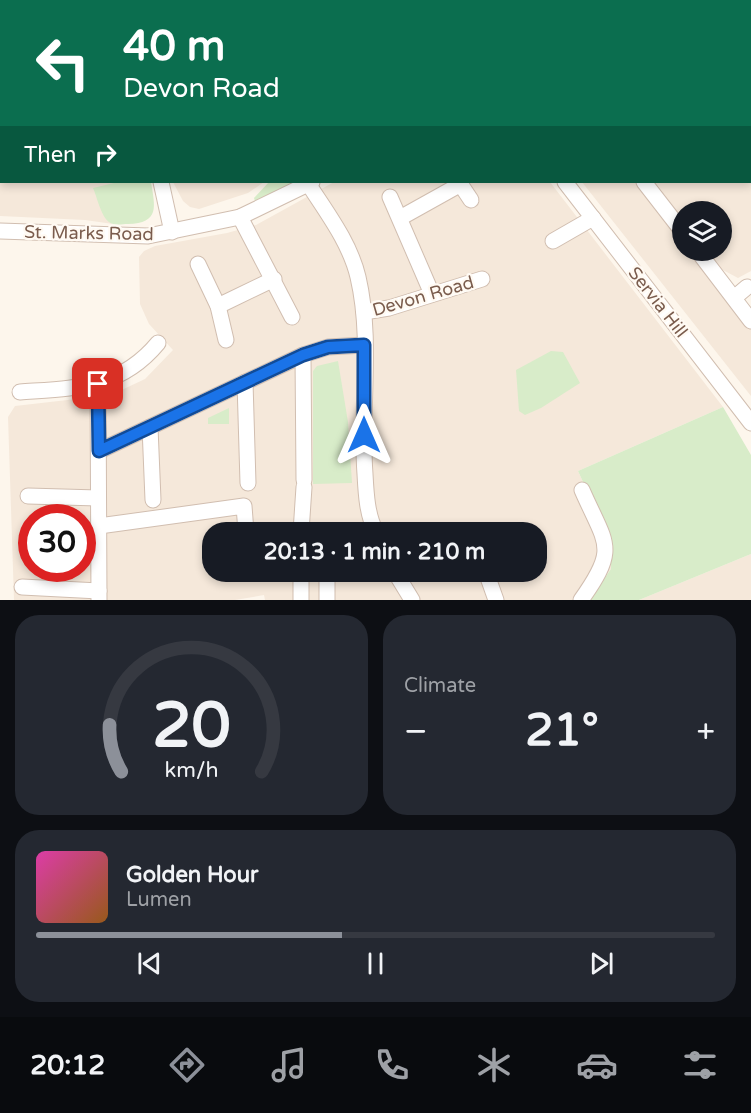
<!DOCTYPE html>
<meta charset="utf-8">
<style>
:root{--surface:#171b24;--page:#242831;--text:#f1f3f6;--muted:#9ea1a6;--line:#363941;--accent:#8c9099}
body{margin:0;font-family:"Varela Round",sans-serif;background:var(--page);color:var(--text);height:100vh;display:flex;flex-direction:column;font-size:22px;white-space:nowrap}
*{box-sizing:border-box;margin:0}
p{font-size:20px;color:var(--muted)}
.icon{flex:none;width:33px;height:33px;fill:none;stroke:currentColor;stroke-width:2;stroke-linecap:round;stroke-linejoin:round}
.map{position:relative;height:600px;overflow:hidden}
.sheet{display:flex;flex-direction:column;gap:15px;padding:15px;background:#0d0f14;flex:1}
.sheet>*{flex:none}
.guide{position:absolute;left:0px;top:0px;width:752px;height:183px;box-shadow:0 3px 9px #0003;background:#0b6e4f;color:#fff;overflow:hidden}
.buttons{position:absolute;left:672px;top:201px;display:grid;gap:12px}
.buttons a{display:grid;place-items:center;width:60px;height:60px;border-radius:50%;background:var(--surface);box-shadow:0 3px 9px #0003;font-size:30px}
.speed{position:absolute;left:18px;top:504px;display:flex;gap:12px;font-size:30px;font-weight:700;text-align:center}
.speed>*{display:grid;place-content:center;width:78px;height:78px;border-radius:50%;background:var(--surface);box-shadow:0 3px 9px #0003;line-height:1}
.speed .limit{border:9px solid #d22;background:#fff;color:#111}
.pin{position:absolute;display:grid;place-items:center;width:51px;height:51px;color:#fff;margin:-26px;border-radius:12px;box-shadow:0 3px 9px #0006}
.me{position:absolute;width:66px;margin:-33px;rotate:0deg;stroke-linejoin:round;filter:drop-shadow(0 0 4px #0008)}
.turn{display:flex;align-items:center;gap:21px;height:126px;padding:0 24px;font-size:27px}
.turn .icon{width:78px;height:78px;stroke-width:2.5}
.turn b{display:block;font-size:42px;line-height:51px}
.then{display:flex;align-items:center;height:57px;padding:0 24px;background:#0003;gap:12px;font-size:22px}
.big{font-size:45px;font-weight:800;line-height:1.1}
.sheet .tile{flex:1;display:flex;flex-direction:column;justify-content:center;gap:9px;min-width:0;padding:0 21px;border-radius:24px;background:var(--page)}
.sheet .dial{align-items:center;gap:0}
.dial svg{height:156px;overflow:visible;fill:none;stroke:var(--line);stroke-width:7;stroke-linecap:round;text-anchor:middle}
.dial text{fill:var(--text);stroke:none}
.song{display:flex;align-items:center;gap:18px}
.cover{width:72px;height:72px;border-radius:9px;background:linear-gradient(135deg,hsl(320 70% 55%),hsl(30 70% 35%))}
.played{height:6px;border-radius:3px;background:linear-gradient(90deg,var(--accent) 45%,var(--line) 45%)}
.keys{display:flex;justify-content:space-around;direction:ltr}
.heat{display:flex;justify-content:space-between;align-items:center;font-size:33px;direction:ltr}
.sheet .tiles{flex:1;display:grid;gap:15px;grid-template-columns:1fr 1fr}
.tile:last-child{grid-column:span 2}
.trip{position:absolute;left:202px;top:522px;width:345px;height:60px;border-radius:24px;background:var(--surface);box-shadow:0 3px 9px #0003;font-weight:800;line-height:60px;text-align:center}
.tabs{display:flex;height:96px;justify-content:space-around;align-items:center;background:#090b0e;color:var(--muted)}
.tabs .icon{width:42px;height:42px}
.tabs .on{color:var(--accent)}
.tabs b{font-size:27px;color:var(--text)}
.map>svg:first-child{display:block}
.residential{fill:#f5e8da;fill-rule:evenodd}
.education{fill:#f3e8fa}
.green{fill:#d8ecc9}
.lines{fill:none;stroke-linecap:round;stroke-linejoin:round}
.minor-casing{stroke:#d1beb0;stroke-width:17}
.minor{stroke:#fff;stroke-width:15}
.route-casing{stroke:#114b97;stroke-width:15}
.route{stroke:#1a73e8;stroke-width:10}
.labels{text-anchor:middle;stroke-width:4.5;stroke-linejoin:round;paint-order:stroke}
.street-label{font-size:18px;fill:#7a5c4d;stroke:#fffaf3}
</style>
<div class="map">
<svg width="751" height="600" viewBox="0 0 751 600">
<rect width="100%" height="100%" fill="#fdf6ec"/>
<g class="residential">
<path d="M 0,0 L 33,1 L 2,2 L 2,182 L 119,182 L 107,220 L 113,224 L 85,220 L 0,216 Z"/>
<path d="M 246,0 L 411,0 L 411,1 L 241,2 Z"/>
<path d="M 442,0 L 617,0 L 612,2 Z"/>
<path d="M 751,83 L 751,271 L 738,278 L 721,269 L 707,251 L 722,250 L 722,212 L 682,212 L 682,218 L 655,182 L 750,182 Z"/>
<path d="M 173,182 L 264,182 L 248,193 L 199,209 L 190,207 L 183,201 Z"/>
<path d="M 334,182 L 550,182 L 723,407 L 578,471 L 611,543 L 611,569 L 589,600 L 265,600 L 264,595 L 235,600 L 14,600 L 8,417 L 15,406 L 111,395 L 145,379 L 173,350 L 149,324 L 140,304 L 139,257 L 144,251 L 155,246 L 227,233 L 256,225 ZM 32,518 L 82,518 L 82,568 L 32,568 ZM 213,532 L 537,532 L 537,572 L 213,572 Z"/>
<path d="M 582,182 L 635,182 L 682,242 L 682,250 L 689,251 L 751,330 L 751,396 Z"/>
<path d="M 751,554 L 751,600 L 639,600 Z"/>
</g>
<path class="education" d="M 32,0 L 246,0 L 241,2 Z"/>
<g class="green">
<path d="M 617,0 L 751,0 L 751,65 L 750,2 L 612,2 Z"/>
<path d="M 118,182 L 151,182 C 155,207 160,223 128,224 C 122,224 114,226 109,222 C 101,216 97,197 93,188 Z"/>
<path d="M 269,182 L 295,182 L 255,201 L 254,198 Z"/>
<path d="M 551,351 L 563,352 L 580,383 L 541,408 L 525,415 L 519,411 L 516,370 Z"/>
<path d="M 338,361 L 348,422 L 352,483 L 313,484 L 313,371 L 317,366 Z"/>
<path d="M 723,407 L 751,455 L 751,554 L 639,600 L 589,600 L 611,569 L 611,543 L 578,471 Z"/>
<path d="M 229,408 L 229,424 L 208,424 L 208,418 Z"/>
</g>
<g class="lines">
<defs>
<g id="minor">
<path d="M 426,0 L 427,2"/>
<path d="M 750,73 L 751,73"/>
<path d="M 161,182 L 172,232"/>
<path d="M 459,182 L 471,200"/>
<path d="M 565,182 L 751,423"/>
<path d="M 644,182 L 682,231"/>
<path d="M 309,185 C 327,213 350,243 358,277 C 373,341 360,409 365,474 C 366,493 367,515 376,532"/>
<path d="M 390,197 L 432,294"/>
<path d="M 240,217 L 292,317"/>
<path d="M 400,218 L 461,184"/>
<path d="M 0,231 L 148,236 L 240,217 L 312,182"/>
<path d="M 553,241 L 593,218"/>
<path d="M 697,250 L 751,321"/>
<path d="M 198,264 L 218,306 L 226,340"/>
<path d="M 734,298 L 747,287"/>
<path d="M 218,306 L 274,279"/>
<path d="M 364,312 L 389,308 L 482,279"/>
<path d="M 303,355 L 304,480"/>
<path d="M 245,382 L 248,483"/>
<path d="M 98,384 L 99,600"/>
<path d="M 20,392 C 75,388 120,389 158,343"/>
<path d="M 150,427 L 153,500"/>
<path d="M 99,451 L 303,355 L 328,347 L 364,345"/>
<path d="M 28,496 L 98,498"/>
<path d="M 99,526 L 244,506 L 246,532"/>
<path d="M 301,532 L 304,487"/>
<path d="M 301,572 L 301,600"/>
<path d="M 327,572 L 327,600"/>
<path d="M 395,572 L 412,600"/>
<path d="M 486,572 L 496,600"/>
<path d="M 22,587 L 99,591"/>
<path d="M 581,600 C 619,547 606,545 582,490"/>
</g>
</defs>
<use href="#minor" class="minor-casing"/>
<use href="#minor" class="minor"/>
</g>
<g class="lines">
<defs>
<path id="route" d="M 98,384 L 99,451 L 303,355 L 328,347 L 364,345 L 364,435"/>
</defs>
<use href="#route" class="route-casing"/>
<use href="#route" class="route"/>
</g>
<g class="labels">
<g class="street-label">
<text transform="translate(89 233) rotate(1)" y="6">St. Marks Road</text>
<text transform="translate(423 296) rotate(-16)" y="6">Devon Road</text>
<text transform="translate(658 302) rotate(52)" y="6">Servia Hill</text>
</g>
</g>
</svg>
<div class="buttons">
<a><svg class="icon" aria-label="layers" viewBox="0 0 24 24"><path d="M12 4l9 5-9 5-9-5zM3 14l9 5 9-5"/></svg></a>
</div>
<div class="speed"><div class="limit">30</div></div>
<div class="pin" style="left:98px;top:384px;background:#d93025"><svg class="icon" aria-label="arrive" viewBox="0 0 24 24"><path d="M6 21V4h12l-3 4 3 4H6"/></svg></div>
<svg class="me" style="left:364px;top:435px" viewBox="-20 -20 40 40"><path d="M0-17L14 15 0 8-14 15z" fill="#1a73e8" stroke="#fff" stroke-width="4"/></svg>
<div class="trip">20:13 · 1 min · 210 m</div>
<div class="guide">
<div class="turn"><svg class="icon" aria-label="left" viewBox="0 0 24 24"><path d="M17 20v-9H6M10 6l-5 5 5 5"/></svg><div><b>40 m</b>Devon Road</div></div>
<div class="then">Then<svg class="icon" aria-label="right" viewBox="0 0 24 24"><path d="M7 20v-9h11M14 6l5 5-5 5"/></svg></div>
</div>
</div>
<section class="sheet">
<div class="tiles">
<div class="tile dial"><svg viewBox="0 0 100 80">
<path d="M14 69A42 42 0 1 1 86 69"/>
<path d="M14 69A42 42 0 0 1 8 45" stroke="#8c9099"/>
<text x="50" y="56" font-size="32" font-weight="700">20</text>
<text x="50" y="72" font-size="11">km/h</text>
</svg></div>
<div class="tile"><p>Climate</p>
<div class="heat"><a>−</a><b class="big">21°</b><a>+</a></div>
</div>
<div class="tile">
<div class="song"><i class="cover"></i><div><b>Golden Hour</b><p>Lumen</p></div></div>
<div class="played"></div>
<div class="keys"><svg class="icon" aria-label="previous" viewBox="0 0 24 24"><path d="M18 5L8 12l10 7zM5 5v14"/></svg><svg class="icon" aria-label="pause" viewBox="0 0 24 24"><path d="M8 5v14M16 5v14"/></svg><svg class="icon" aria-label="next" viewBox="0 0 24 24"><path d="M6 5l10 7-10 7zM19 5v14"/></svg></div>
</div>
</div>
</section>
<nav class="tabs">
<b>20:12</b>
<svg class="icon on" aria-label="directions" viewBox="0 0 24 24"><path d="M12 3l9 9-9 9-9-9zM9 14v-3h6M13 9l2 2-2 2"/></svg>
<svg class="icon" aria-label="music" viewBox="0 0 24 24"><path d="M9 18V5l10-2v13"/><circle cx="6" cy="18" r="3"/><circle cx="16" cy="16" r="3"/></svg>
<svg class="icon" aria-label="phone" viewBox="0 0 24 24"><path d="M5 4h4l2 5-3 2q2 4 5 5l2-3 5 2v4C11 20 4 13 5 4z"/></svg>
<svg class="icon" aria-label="climate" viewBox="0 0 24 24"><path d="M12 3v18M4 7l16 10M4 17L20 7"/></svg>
<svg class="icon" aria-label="car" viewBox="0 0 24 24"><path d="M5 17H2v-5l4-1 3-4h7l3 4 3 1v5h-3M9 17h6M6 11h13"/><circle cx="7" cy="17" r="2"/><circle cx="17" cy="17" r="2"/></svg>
<svg class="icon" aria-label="filters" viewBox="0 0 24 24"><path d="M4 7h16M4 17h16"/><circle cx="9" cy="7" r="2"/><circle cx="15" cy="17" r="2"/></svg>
</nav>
